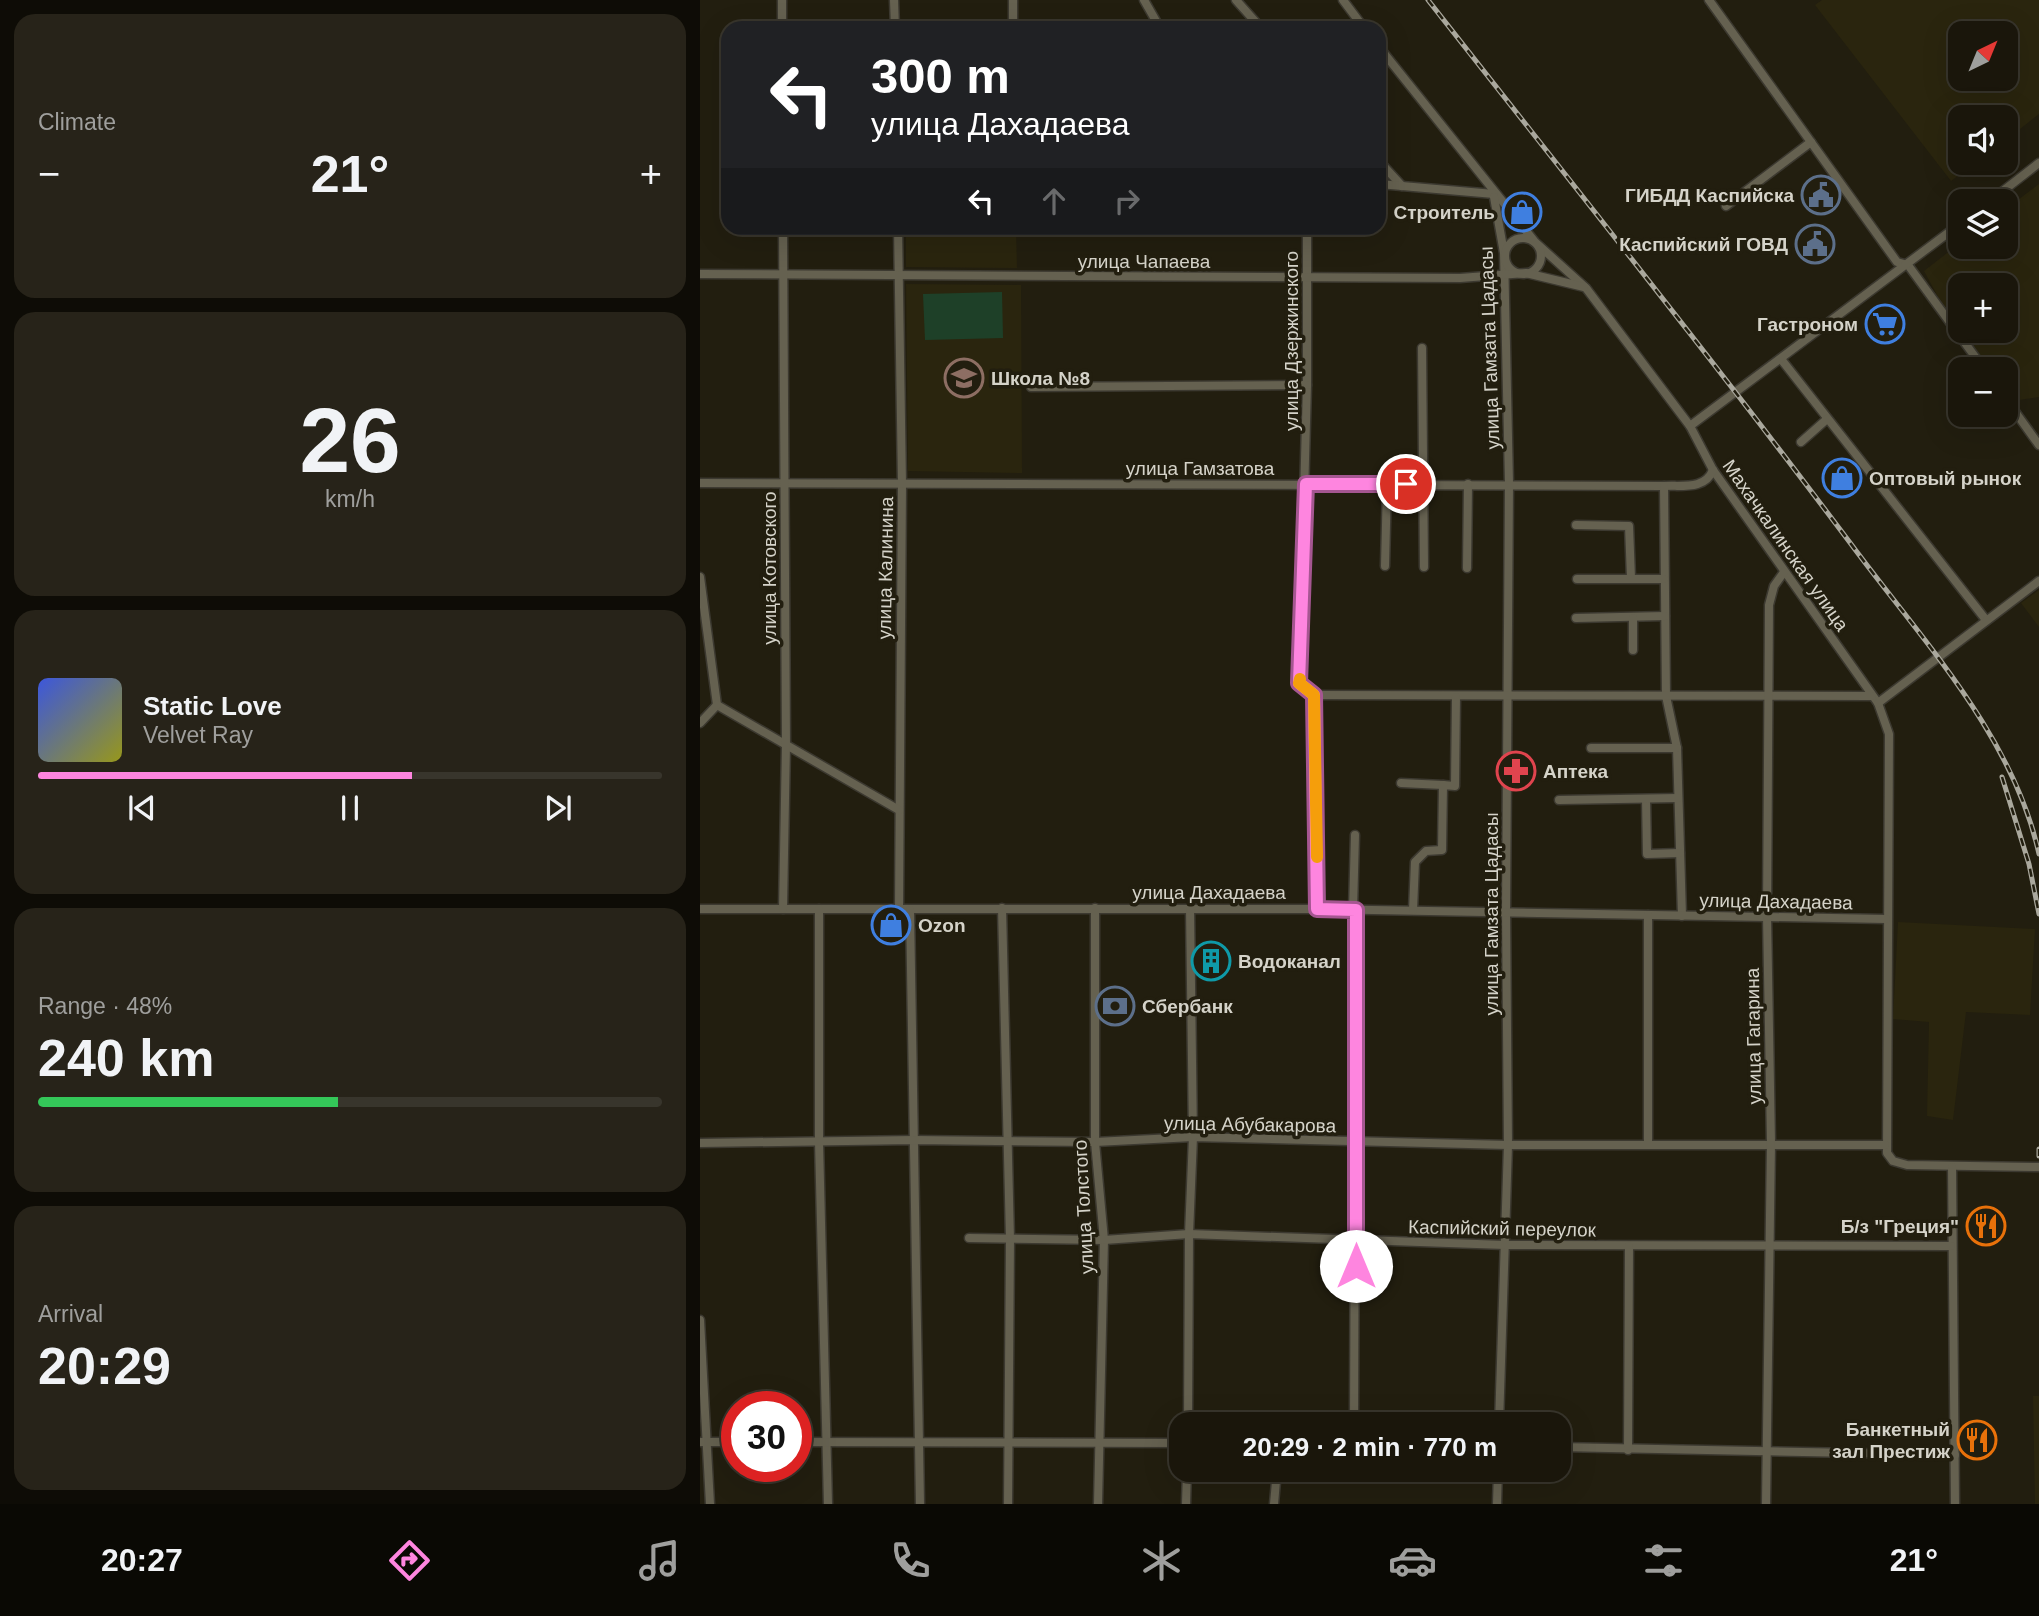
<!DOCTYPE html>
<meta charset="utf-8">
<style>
:root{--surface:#1a160b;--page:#272319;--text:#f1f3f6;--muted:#9f9f9d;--line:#38352c;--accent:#fe85df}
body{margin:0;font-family:Arial,sans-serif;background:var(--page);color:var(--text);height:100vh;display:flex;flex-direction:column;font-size:26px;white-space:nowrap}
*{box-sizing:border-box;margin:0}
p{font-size:23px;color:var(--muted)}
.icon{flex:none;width:38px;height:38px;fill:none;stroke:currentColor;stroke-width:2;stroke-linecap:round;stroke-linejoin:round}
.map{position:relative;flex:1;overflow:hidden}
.sheet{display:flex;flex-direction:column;gap:14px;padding:14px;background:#0e0c06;width:700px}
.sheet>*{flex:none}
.guide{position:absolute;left:21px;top:21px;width:665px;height:214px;border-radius:21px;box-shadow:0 7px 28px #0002,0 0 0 2px var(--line);background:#202124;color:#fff;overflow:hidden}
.needle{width:46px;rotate:43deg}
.controls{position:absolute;left:1248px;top:21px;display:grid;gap:14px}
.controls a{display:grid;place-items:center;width:70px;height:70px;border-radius:14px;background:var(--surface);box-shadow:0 7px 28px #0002,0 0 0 2px var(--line);font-size:35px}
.speed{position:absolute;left:21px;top:1391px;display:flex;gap:14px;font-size:35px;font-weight:700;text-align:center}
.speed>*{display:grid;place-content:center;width:91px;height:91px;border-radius:50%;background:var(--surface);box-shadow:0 7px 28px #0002,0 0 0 2px var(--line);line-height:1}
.speed .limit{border:10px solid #d22;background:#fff;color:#111}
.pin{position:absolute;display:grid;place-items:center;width:60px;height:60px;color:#fff;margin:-30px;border:4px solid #fff;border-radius:50%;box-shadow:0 2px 7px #0007}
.me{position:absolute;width:77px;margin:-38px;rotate:0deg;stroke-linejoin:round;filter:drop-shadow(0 0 5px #0008)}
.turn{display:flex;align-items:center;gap:24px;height:147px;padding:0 35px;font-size:32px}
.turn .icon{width:91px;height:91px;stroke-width:2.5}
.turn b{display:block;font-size:49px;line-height:60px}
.lanes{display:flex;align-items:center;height:66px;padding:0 35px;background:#0003;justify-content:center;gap:35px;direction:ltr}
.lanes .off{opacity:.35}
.big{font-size:52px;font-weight:700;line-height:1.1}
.sheet .card{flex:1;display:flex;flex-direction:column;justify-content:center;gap:10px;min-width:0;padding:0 24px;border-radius:21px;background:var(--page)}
.sheet .dial{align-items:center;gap:0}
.dial b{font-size:91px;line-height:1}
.song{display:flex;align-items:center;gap:21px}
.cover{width:84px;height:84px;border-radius:10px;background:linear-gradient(135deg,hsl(230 70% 55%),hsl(60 70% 35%))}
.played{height:7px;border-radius:4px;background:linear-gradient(90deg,var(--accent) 60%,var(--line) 60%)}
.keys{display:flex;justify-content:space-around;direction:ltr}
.heat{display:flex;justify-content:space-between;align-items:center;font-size:38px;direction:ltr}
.charge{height:10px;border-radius:5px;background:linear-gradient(90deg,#34c759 48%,var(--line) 0)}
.trip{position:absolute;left:469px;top:1412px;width:402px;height:70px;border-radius:21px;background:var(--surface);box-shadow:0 7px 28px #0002,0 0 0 2px var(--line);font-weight:700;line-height:70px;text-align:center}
.tabs{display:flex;height:112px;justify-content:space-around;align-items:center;background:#0a0904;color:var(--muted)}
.tabs .icon{width:49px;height:49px}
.tabs .on{color:var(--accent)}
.tabs b{font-size:32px;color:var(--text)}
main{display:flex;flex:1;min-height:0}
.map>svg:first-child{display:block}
.built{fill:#2a250e;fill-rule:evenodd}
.green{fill:#1e4028}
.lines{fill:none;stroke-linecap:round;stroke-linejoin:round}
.street-casing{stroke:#3c3930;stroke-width:11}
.street{stroke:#656150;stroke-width:8}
.rail-casing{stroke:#aaa89d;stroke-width:5}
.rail{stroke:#221e0f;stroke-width:2.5;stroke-dasharray:8;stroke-linecap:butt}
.route-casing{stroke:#a55691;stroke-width:18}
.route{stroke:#fe85df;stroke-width:12}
.slow{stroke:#f59e0b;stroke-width:12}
.labels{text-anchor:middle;stroke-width:7;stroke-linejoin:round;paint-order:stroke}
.poi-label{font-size:19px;font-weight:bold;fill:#d5d3c9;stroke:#221e0f;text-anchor:end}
.street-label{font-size:19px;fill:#d5d3c9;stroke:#221e0f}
</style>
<main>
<section class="sheet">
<div class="card"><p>Climate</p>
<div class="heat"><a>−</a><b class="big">21°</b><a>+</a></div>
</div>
<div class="card dial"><b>26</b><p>km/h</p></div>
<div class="card">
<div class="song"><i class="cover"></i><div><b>Static Love</b><p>Velvet Ray</p></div></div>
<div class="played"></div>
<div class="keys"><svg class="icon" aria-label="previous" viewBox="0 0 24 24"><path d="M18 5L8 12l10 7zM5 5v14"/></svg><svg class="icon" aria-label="pause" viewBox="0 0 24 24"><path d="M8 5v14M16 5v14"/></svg><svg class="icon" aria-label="next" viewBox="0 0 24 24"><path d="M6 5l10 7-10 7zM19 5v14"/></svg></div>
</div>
<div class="card"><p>Range · 48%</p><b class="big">240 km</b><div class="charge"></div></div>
<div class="card"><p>Arrival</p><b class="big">20:29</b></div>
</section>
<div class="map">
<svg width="1339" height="1504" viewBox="0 0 1339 1504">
<rect width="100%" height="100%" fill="#221e0f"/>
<g class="built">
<path d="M 1122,0 L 1339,0 L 1339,114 L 1306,140 L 1306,117 L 1260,117 L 1260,163 L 1275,163 L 1251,181 L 1115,5 ZM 1306,33 L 1306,79 L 1260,79 L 1260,33 Z"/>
<path d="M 1339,184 L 1339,397 L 1306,402 L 1306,369 L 1277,369 L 1224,271 L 1260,243 L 1260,247 L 1306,247 L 1306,209 ZM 1260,285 L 1306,285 L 1306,331 L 1260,331 Z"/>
<path d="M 206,228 L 316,228 L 317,268 L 206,267 Z"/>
<path d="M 206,284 L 321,285 L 322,473 L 208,471 Z"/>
<path d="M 1339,590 L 1339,627 L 1321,603 Z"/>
<path d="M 1198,922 L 1335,929 L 1330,1015 L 1266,1012 L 1253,1120 L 1227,1116 L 1229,1022 L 1193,1019 Z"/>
<path d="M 1333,1396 L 1339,1396 L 1339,1504 L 1335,1504 Z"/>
</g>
<path class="green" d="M 302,292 L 303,338 L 225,340 L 223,294 Z"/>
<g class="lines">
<defs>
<g id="street">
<path d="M 82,0 L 82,28"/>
<path d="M 194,0 L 195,28"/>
<path d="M 444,0 L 460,28"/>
<path d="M 536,0 L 561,28"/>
<path d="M 643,0 L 664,28"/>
<path d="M 1009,0 L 1197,262 L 1208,265 L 1284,369"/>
<path d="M 313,28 L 313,0"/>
<path d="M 679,47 L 835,242 L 886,288 L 990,426 L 1013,470 L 1178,703 L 1189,734 L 1187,1153 L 1193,1161 L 1207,1165 L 1339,1167"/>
<path d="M 679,161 L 702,186"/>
<path d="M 679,184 L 794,194"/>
<path d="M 794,197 L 804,253 L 809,483 L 806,911 L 808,1145 L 799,1424"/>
<path d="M 1290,201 L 1339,163"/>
<path d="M 1026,206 L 1111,142"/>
<path d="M 198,228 L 202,484 L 199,909"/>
<path d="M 607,228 L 607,385 L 599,683 L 615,695 L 617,909"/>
<circle cx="823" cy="256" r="18"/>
<path d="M 0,274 L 760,278 L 826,273 L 884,287"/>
<path d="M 722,348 L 724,567"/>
<path d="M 1081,359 L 1286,620"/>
<path d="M 331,387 L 607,385"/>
<path d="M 1306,399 L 1339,445"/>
<path d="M 990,426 L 1260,224"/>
<path d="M 1101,442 L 1127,419"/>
<path d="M 0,483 L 964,486 C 982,485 1005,490 1013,470"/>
<path d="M 964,486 L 966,696 L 977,748 L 982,916"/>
<path d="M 876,525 L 929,526 L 931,578"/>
<path d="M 685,566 L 687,484"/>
<path d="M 767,568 L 768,484"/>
<path d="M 0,577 L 17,705 L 199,810"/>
<path d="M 877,579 L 964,579"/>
<path d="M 876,618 L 965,616"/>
<path d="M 933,650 L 933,618"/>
<path d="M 615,695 L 1172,696"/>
<path d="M 1178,703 L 1339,581"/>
<path d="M 0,723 L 17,705"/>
<path d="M 891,748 L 977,748"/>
<path d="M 701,783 L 743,785"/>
<path d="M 946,799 L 947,854 L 980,853"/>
<path d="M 859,800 L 978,798"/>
<path d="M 302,908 L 310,1239 L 308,1504"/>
<path d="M 395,908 L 395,1142 L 404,1240 L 398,1504"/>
<path d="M 0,909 L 617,909 L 1186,919"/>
<path d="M 83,909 L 86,744 L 83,228"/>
<path d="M 119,909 L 119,1142 L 128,1504"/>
<path d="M 210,910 L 220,1504"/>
<path d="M 653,910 L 655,835"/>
<path d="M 713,910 L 715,862 L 726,851 L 742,850 L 743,785 L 755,786 L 756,697"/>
<path d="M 948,915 L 948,1144"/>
<path d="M 0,1143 L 214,1140 L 395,1142 L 493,1137 L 808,1145 L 1185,1145"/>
<path d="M 1252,1167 L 1255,1504"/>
<path d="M 269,1238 L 404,1240 L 489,1234 L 805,1245 L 1251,1246"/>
<path d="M 0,1320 L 10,1504"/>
<path d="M 488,1424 L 489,1234 L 493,1137 L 490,908"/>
<path d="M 654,1424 L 656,910"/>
<path d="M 0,1442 L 37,1442"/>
<path d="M 96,1442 L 481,1443"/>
<path d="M 859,1447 L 1255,1455"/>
<path d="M 928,1450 L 929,1246"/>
<path d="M 486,1504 L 487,1470"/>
<path d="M 574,1504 L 577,1470"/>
<path d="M 797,1504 L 798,1470"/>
<path d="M 1066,1504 L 1071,1143 L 1067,916 L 1069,605 L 1074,586 L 1084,572"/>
</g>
</defs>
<use href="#street" class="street-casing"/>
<use href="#street" class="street"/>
<defs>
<g id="rail">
<path d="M 728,0 C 870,181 1013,360 1151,544 C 1221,639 1313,735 1339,854"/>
<path d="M 1302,777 L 1329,864 L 1339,914"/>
<path d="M 1339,1156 L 1339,1149"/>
</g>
</defs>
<use href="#rail" class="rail-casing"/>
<use href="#rail" class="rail"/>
</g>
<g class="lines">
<defs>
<path id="route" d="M 656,1266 L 656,910 L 617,909 L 614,695 L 599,683 L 606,484 L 706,484"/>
</defs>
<use href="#route" class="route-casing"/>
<use href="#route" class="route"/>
<path class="slow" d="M 600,679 L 599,683 L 614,695 L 617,857"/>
</g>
<defs>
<symbol id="civic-ring" viewBox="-11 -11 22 22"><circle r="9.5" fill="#221e0f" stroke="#5c6f8a" stroke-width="1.5"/><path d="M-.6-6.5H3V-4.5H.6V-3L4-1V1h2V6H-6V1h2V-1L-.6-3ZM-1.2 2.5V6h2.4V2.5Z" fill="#5c6f8a"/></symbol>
<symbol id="shop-ring" viewBox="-11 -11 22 22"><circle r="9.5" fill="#221e0f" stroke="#3f7fe0" stroke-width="1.5"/><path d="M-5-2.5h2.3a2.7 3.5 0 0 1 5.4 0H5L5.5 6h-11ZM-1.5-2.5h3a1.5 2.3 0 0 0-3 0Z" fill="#3f7fe0"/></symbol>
<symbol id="supermarket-ring" viewBox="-11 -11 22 22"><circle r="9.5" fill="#221e0f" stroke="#3f7fe0" stroke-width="1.5"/><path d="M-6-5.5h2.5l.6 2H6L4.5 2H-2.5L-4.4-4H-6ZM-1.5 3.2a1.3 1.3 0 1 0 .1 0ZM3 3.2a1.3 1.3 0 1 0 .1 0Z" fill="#3f7fe0"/></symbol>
<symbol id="school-ring" viewBox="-11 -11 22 22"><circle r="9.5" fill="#221e0f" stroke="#8d6e63" stroke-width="1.5"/><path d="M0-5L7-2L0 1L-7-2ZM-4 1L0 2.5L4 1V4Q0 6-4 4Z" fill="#8d6e63"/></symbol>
<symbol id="pharmacy-ring" viewBox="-11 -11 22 22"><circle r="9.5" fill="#221e0f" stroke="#e0444e" stroke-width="1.5"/><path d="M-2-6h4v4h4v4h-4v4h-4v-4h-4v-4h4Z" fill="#e0444e"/></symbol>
<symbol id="building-ring" viewBox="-11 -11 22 22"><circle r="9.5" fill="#221e0f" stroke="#0f9aa8" stroke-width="1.5"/><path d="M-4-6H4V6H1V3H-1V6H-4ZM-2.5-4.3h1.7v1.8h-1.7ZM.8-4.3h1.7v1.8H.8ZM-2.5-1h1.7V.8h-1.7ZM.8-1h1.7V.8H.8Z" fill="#0f9aa8"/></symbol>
<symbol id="bank-ring" viewBox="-11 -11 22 22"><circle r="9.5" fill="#221e0f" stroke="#5c6f8a" stroke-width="1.5"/><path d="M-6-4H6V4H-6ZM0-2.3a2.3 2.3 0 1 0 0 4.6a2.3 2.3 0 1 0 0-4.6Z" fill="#5c6f8a"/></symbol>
<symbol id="restaurant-ring" viewBox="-11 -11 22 22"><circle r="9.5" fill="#221e0f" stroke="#e8710a" stroke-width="1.5"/><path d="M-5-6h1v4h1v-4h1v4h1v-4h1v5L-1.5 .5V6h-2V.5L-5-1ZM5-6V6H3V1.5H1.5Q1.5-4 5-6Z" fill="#e8710a"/></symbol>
</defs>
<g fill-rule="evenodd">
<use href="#civic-ring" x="1099" y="173" width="44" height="44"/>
<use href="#shop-ring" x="800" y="190" width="44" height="44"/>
<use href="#civic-ring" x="1093" y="222" width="44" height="44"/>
<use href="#supermarket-ring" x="1163" y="302" width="44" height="44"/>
<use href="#school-ring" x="242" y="356" width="44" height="44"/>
<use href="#shop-ring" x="1120" y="456" width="44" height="44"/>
<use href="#pharmacy-ring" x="794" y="749" width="44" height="44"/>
<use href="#shop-ring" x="169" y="903" width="44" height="44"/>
<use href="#building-ring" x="489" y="939" width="44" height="44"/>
<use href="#bank-ring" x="393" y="984" width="44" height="44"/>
<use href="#restaurant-ring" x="1264" y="1204" width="44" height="44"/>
<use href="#restaurant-ring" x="1255" y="1418" width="44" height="44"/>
</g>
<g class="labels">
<g class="poi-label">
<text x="1094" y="202">ГИБДД Каспийска</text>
<text x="795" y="219">Строитель</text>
<text x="1088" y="251">Каспийский ГОВД</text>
<text x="1158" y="331">Гастроном</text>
<text x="291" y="385" text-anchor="start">Школа №8</text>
<text x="1169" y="485" text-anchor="start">Оптовый рынок</text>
<text x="843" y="778" text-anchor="start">Аптека</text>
<text x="218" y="932" text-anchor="start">Ozon</text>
<text x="538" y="968" text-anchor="start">Водоканал</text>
<text x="442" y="1013" text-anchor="start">Сбербанк</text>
<text x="1259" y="1233">Б/з "Греция"</text>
<text x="1250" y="1436">Банкетный<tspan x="1250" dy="22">зал Престиж</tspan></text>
</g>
<g class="street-label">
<text x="444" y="268">улица Чапаева</text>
<text transform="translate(591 341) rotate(-90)" y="7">улица Дзержинского</text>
<text transform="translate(789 348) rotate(-92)" y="7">улица Гамзата Цадасы</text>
<text x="500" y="475">улица Гамзатова</text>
<text transform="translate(1086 545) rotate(55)" y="7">Махачкалинская улица</text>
<text transform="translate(69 568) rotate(-90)" y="7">улица Котовского</text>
<text transform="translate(185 568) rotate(-89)" y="7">улица Калинина</text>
<text x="509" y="899">улица Дахадаева</text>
<text transform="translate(1076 901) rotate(1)" y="7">улица Дахадаева</text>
<text transform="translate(791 914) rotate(-90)" y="7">улица Гамзата Цадасы</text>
<text transform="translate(1053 1036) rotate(-91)" y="7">улица Гагарина</text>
<text transform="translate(550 1124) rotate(1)" y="7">улица Абубакарова</text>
<text transform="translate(383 1207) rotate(-93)" y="7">улица Толстого</text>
<text transform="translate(802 1228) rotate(1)" y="7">Каспийский переулок</text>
</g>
</g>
</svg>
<div class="controls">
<a><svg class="needle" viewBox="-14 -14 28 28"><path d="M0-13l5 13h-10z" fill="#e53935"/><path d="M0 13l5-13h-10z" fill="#9f9f9d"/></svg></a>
<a><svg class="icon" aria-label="sound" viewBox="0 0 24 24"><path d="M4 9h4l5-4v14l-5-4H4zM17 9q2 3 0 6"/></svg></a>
<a><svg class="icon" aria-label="layers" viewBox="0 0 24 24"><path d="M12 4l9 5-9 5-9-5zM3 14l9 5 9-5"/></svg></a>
<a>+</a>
<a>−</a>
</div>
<div class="speed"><div class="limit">30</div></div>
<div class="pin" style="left:706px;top:484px;background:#d93025"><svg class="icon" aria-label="arrive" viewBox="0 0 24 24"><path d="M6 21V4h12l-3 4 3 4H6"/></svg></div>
<svg class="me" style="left:656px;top:1266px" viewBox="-20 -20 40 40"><circle r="19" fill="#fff"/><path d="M0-13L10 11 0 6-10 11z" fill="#fe85df"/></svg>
<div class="trip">20:29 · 2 min · 770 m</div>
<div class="guide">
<div class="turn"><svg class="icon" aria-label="left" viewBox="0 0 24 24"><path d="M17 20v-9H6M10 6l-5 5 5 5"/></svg><div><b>300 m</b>улица Дахадаева</div></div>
<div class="lanes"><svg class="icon" aria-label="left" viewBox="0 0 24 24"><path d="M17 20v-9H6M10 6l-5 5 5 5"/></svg><svg class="icon off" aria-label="ahead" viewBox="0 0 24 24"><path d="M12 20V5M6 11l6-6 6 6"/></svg><svg class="icon off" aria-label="right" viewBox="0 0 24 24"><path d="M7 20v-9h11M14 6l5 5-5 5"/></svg></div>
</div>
</div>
</main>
<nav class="tabs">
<b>20:27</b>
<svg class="icon on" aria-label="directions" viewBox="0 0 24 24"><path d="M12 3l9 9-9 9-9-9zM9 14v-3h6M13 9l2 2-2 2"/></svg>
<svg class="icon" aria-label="music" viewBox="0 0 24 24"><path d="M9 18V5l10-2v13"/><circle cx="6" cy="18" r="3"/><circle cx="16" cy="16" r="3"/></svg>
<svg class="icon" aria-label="phone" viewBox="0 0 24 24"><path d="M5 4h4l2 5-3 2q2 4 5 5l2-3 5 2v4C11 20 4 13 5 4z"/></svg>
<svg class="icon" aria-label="climate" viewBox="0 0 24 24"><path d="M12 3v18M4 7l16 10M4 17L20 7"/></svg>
<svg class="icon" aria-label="car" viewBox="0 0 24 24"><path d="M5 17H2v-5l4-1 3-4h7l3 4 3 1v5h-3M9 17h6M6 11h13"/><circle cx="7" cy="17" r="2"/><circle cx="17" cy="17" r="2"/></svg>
<svg class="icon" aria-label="filters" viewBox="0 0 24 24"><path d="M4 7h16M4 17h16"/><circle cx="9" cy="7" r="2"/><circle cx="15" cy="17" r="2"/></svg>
<b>21°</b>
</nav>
